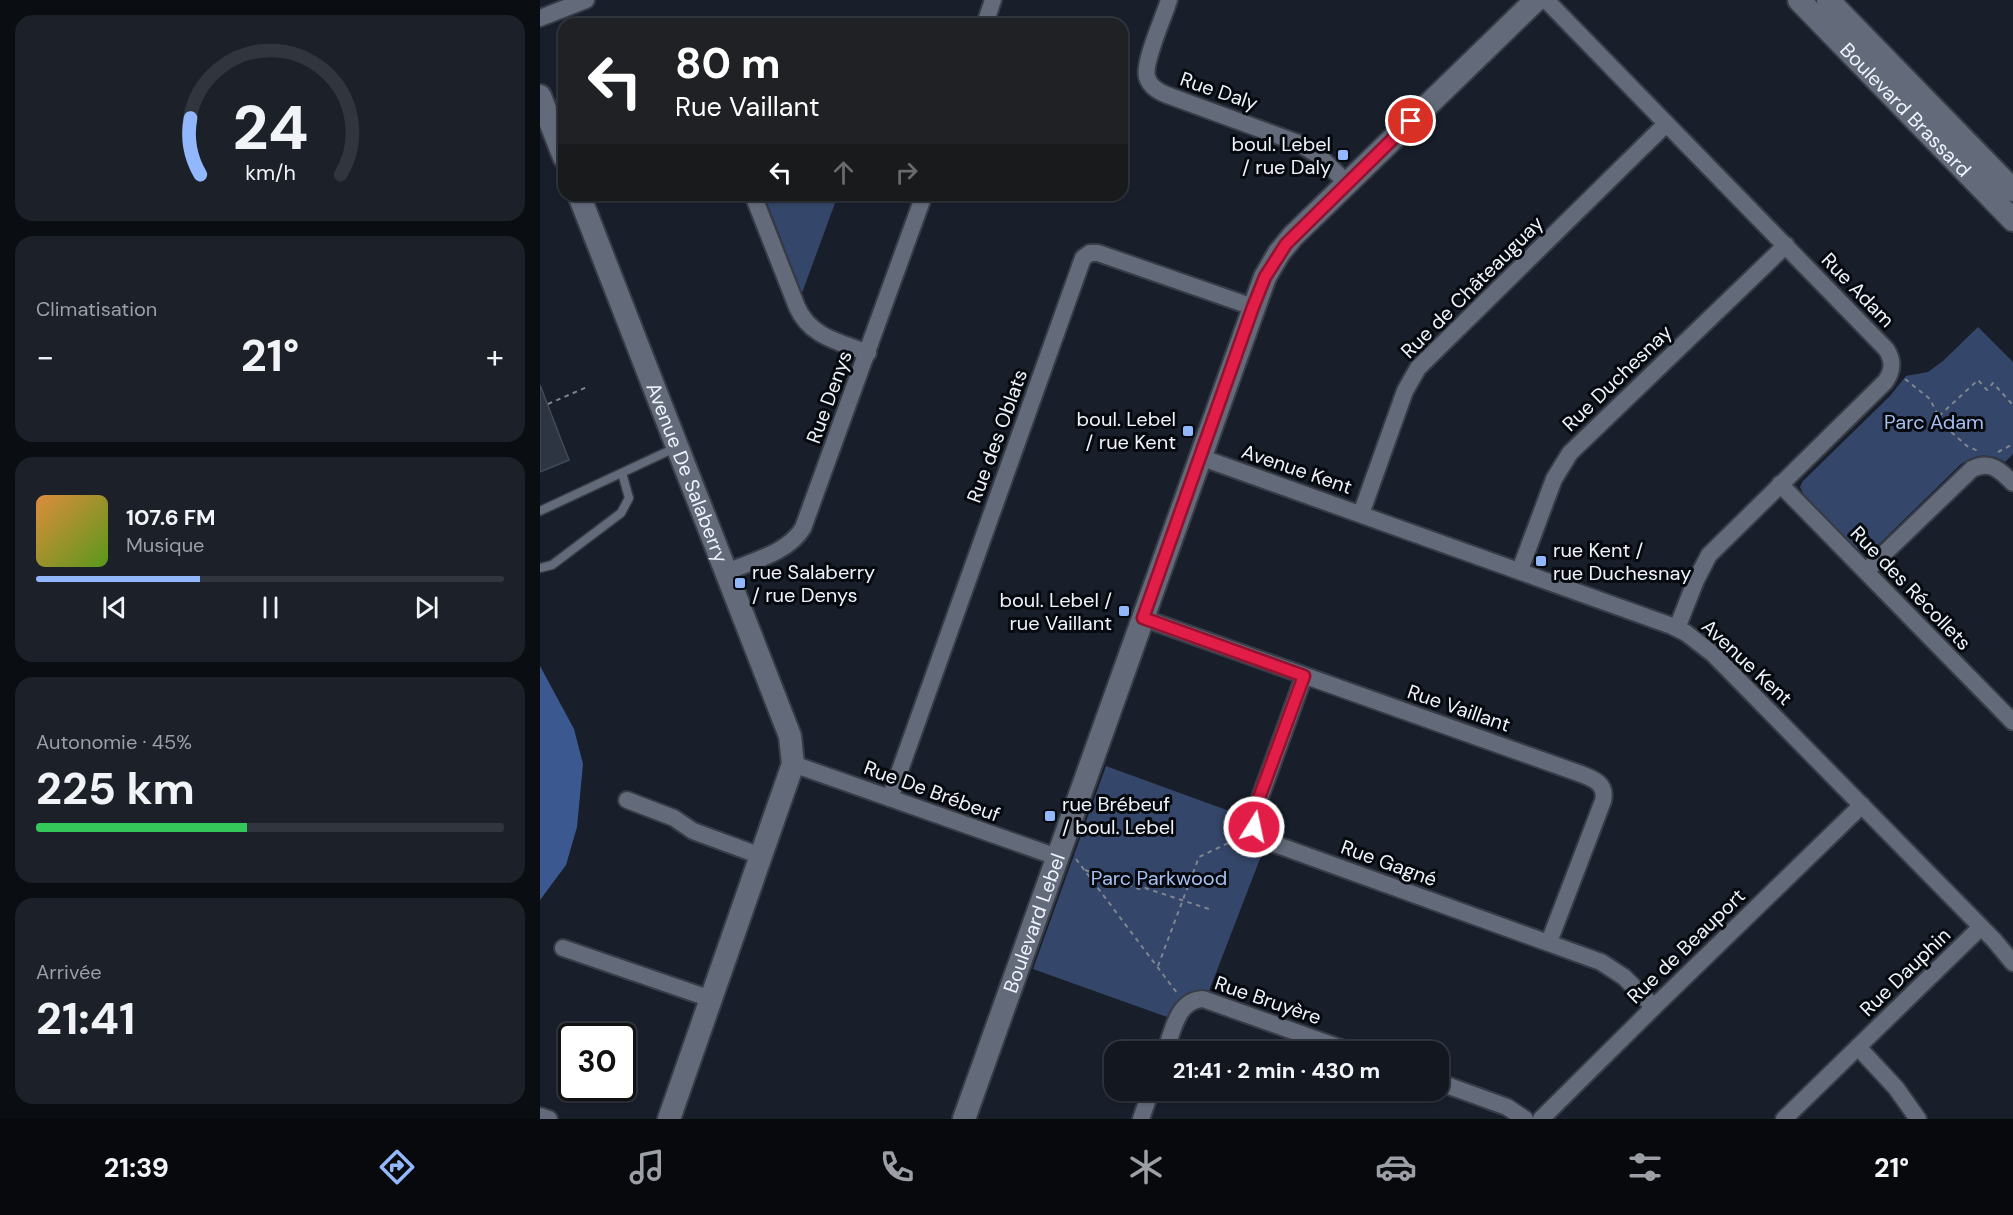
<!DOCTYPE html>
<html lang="fr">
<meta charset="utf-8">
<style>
:root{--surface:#121720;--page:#1b2029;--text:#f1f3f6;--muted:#9c9fa5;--line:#31363e;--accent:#93b7fd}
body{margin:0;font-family:"DM Sans",sans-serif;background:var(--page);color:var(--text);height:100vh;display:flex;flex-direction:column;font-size:22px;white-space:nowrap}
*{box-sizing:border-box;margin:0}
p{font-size:20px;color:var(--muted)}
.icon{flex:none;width:33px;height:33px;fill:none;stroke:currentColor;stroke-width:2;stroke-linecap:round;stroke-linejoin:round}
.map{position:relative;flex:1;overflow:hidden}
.panel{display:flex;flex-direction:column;gap:15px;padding:15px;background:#0a0d12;width:540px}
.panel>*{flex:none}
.hud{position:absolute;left:18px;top:18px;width:570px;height:183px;border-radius:18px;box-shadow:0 2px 4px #0004,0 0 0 2px var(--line);background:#202124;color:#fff;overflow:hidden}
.speed{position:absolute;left:18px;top:1023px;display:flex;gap:12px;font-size:30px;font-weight:700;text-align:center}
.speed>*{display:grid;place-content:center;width:78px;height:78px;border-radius:50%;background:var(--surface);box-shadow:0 2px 4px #0004,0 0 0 2px var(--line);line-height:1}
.speed .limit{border:3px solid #111;border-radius:9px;background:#fff;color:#111}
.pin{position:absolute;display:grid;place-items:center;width:51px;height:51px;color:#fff;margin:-26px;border:3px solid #fff;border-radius:50%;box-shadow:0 2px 6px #0007}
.me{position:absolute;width:66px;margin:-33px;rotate:10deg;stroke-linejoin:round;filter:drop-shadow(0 0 4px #0008)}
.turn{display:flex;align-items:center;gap:21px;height:126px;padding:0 18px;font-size:27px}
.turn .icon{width:78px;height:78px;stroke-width:2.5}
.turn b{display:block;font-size:42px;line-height:51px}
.lanes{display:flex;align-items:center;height:57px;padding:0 18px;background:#0003;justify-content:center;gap:30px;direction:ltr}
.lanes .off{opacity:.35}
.big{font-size:45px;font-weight:700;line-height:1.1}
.panel .card{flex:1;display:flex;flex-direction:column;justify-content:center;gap:9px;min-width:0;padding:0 21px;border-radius:18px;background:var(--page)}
.panel .dial{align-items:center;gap:0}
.dial svg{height:156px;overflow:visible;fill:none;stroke:var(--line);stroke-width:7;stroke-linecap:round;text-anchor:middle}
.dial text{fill:var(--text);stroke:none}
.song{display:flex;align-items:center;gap:18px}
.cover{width:72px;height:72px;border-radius:9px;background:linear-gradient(135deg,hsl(30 70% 55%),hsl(90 70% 35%))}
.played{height:6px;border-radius:3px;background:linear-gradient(90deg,var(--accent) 35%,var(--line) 35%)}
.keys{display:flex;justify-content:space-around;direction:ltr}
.heat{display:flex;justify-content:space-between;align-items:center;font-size:33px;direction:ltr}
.charge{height:9px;border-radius:4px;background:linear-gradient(90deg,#34c759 45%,var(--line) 0)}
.trip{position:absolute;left:564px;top:1041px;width:345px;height:60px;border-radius:18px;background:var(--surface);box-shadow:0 2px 4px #0004,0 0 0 2px var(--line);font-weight:700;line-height:60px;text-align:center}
.tabs{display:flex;height:96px;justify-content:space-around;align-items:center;background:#07090d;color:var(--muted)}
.tabs .icon{width:42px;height:42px}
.tabs .on{color:var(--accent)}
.tabs b{font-size:27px;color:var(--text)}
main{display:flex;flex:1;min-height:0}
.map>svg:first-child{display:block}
.green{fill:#344669}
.water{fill:#3c5890}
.building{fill:#2d3442;stroke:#424a58;stroke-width:1.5}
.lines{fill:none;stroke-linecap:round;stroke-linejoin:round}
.lane-casing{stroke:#373c46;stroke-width:11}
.street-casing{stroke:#373c46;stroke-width:20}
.secondary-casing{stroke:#373c46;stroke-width:26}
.path{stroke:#7f858f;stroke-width:2;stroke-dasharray:4.5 4.5;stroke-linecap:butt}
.lane{stroke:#636b7a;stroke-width:8}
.street{stroke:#636b7a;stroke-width:16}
.secondary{stroke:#636b7a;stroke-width:22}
.route-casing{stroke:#92132f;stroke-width:15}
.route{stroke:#e11d48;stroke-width:10}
.poi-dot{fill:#93b7fd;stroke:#06090e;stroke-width:2}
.labels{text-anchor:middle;stroke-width:6;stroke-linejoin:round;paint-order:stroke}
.street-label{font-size:20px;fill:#eef3fc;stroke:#06090e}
.poi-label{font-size:20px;fill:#eef3fc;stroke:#06090e;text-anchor:end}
.park-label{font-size:20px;fill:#a6c0f2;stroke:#06090e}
</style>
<main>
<section class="panel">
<div class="card dial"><svg viewBox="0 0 100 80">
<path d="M14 69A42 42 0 1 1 86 69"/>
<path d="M14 69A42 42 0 0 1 9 40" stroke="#93b7fd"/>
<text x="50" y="56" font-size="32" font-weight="700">24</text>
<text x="50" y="72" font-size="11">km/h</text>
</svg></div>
<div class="card"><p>Climatisation</p>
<div class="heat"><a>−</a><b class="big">21°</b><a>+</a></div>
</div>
<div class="card">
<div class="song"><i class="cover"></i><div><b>107.6 FM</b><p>Musique</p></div></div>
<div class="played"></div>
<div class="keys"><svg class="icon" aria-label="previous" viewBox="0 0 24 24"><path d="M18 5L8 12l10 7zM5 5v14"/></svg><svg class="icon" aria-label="pause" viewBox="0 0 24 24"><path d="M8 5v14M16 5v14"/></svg><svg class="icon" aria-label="next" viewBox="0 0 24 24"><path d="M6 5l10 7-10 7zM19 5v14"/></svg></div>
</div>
<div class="card"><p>Autonomie · 45%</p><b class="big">225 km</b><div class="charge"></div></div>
<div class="card"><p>Arrivée</p><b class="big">21:41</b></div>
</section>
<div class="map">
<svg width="1473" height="1119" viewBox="0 0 1473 1119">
<rect width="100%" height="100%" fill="#181f2b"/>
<g class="green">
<path d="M 224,195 L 298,195 L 262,293 Z"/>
<path d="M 1438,327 L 1473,362 L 1473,454 L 1465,462 C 1449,452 1435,454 1420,465 L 1333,550 L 1327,552 L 1316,549 L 1264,495 L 1260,487 L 1263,481 L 1350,396 L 1366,376 L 1388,372 L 1403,361 Z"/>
<path d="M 566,766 L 703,816 C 704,831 709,843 723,851 L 669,991 C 650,989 635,999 627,1017 L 493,969 Z"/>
</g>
<path class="water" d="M 0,666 L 34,729 L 43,764 L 37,827 L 26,865 L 0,900 Z"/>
<path class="building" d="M 0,385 L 29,460 L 0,472 Z"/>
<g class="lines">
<defs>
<g id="lane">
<path d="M 0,511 L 137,447"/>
<path d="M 0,568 L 12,565 L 81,513 L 89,498 L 82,473"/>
</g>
<g id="street">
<path d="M 629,0 C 624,17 603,62 607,77 C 610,87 619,92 627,95 L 758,143 L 777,154 L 807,183"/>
<path d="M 1006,0 L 1346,349 C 1354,361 1353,371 1345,382 L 1169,555 L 1156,580 L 1137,628"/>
<path d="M 0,18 L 46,0"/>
<path d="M 445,24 L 453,0"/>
<path d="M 213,195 L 257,307 C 270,337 300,342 328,353"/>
<path d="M 660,457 L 1132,626 L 1146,633 L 1173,654 L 1454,940 L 1473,963"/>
<path d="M 1240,484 L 1473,722"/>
<path d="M 821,514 L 865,391 L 878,368 L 1126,124"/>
<path d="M 980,570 L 1014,479 L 1030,453 L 1246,245"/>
<path d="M 1326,571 L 1432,469 C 1450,460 1460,470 1473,483"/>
<path d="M 187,572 C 212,561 248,553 263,528 L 384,195"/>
<path d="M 603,618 L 1041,774 C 1054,779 1067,784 1063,801 L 1009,942"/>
<path d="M 764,676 L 714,814 C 712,827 717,837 729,842 L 1061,962 L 1084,977 L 1114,1007"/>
<path d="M 253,764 L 517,857"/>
<path d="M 350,798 L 543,258 L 550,253 L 558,253 L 713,307"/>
<path d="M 87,800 L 134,818 L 153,831 L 221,856"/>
<path d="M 23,948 L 171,999"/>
<path d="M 1318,1047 L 1356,1088 L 1378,1119"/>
<path d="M 625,1052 C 633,1031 637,1000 663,999 L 812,1052"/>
<path d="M 898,1082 L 967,1107 L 985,1119"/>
<path d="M 0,1116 L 9,1119"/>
<path d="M 601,1119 L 611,1090"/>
<path d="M 1001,1119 L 1114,1007 L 1322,805"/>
<path d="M 1244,1119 L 1441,927"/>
</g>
<g id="secondary">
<path id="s1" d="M 1259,0 L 1473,220"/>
<path d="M 1288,0 L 1473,190"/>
<path d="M 0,96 L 24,157"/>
<path id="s2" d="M 39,195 L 250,736 L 253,764 L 129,1119"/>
<path id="s3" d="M 424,1119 L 725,277 L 739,253 L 753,236 L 996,0"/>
</g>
</defs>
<use href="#lane" class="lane-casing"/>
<use href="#street" class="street-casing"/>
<use href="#secondary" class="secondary-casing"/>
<g class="path">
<path d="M 1365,379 L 1390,399 L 1402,424 L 1427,446 L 1438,451"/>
<path d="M 8,404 L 47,387"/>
<path d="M 1399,416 L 1438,380 L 1447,390 L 1453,383 L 1473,405"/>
<path d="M 1458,452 L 1473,444"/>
<path d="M 536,859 L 637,993"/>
<path d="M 545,870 L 599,889 L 605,888 L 672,910"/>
<path d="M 618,966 L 659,857 L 703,836"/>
</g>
<use href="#lane" class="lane"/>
<use href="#street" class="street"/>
<use href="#secondary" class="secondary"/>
</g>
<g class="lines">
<defs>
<path id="route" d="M 714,827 L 713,819 L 715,809 L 764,676 L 603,618 L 713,307 L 725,277 L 746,244 L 871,121"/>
</defs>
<use href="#route" class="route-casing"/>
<use href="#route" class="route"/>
</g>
<g class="poi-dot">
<rect x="797" y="149" width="12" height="12" rx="3"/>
<rect x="642" y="425" width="12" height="12" rx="3"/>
<rect x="995" y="555" width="12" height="12" rx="3"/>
<rect x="194" y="577" width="12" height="12" rx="3"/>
<rect x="578" y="605" width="12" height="12" rx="3"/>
<rect x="504" y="810" width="12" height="12" rx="3"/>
</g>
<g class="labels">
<g class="street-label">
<text transform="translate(679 91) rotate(19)" y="7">Rue Daly</text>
<text dy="7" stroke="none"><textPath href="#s1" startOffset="153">Boulevard Brassard</textPath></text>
<text transform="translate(932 287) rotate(-45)" y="7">Rue de Châteauguay</text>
<text transform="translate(1318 290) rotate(46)" y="7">Rue Adam</text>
<text transform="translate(1077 378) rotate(-44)" y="7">Rue Duchesnay</text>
<text transform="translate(289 397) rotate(-70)" y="7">Rue Denys</text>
<text transform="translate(457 436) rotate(-70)" y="7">Rue des Oblats</text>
<text transform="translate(757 469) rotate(19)" y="7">Avenue Kent</text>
<text dy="7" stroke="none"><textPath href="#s2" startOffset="298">Avenue De Salaberry</textPath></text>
<text transform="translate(1371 588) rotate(46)" y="7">Rue des Récollets</text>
<text transform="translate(1207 662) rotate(43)" y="7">Avenue Kent</text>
<text transform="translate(919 708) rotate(19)" y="7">Rue Vaillant</text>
<text transform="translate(392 791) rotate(20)" y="7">Rue De Brébeuf</text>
<text transform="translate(849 863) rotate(20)" y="7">Rue Gagné</text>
<text dy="7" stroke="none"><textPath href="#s3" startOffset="208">Boulevard Lebel</textPath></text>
<text transform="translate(1146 946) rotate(-44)" y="7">Rue de Beauport</text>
<text transform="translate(1365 972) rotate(-44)" y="7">Rue Dauphin</text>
<text transform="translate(728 1000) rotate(19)" y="7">Rue Bruyère</text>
</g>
<g class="poi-label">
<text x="791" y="151">boul. Lebel<tspan x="791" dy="23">/ rue Daly</tspan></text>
<text x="636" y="426">boul. Lebel<tspan x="636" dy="23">/ rue Kent</tspan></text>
<text x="1013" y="557" text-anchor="start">rue Kent /<tspan x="1013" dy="23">rue Duchesnay</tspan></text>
<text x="212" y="579" text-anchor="start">rue Salaberry<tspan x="212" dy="23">/ rue Denys</tspan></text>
<text x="572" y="607">boul. Lebel /<tspan x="572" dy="23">rue Vaillant</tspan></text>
<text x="522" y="811" text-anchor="start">rue Brébeuf<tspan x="522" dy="23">/ boul. Lebel</tspan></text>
</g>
<g class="park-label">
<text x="1394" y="429">Parc Adam</text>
<text x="619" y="885">Parc Parkwood</text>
</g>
</g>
</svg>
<div class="speed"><div class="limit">30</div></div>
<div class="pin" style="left:871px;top:121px;background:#d93025"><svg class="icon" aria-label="arrive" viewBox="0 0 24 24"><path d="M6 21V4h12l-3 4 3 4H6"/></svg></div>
<svg class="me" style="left:714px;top:827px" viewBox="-20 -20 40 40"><circle r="17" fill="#e11d48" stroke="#fff" stroke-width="3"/><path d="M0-11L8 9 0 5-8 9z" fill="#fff"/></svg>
<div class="trip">21:41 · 2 min · 430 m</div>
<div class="hud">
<div class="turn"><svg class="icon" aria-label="left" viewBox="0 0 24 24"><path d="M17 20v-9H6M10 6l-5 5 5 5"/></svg><div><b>80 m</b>Rue Vaillant</div></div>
<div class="lanes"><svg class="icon" aria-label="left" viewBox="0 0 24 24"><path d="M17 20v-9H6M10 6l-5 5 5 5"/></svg><svg class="icon off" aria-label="ahead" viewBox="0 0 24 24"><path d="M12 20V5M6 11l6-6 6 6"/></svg><svg class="icon off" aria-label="right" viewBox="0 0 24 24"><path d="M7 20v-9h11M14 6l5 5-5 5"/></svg></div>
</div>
</div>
</main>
<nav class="tabs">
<b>21:39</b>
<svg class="icon on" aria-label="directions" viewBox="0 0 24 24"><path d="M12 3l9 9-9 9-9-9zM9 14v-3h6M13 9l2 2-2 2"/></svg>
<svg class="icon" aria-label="music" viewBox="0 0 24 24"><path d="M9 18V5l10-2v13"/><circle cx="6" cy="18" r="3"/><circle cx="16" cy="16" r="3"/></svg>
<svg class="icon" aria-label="phone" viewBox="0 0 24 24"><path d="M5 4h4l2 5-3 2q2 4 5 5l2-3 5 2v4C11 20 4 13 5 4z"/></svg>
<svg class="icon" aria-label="climate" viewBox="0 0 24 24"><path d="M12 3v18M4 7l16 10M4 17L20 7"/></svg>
<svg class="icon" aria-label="car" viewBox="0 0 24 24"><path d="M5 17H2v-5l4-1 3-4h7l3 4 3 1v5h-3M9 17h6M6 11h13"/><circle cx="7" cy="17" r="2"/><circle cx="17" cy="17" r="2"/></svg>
<svg class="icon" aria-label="filters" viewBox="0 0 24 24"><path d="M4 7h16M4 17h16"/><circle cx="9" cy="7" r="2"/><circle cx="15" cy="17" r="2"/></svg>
<b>21°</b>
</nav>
